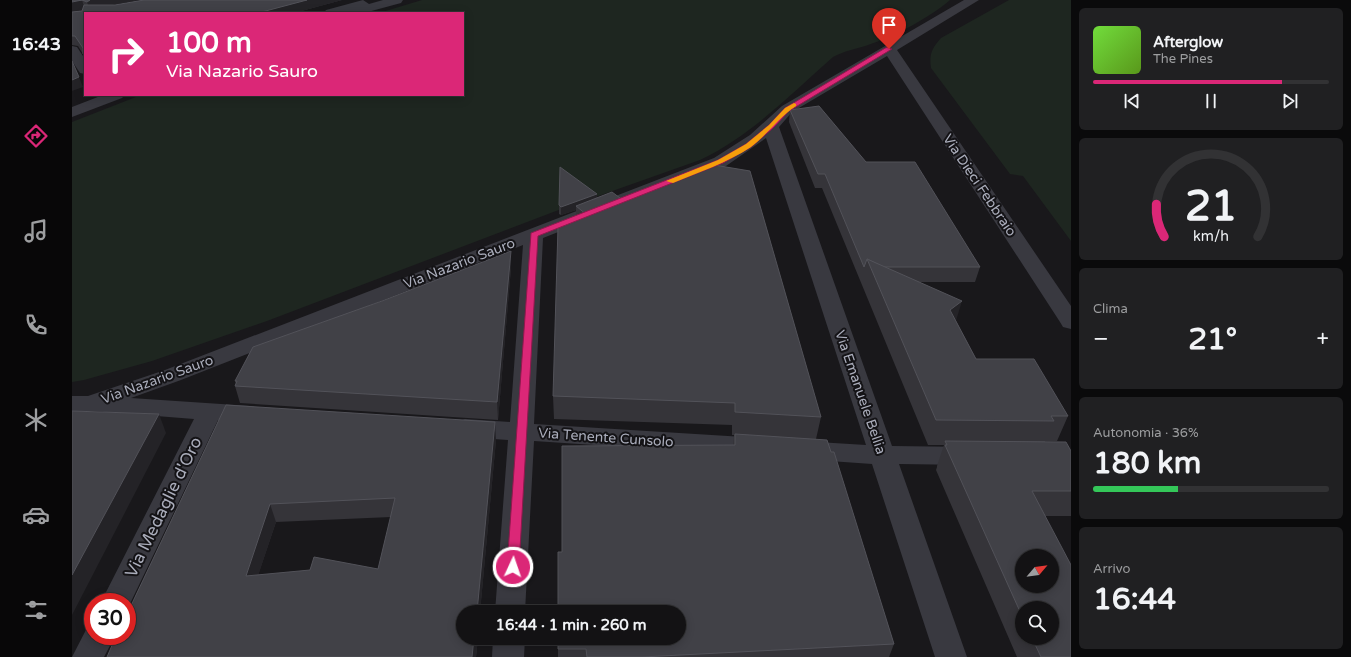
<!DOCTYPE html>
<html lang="it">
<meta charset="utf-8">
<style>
:root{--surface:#131214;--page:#202022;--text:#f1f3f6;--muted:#9d9ea0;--line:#323234;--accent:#db2777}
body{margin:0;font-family:"Varela Round",sans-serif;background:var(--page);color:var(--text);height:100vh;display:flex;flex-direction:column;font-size:15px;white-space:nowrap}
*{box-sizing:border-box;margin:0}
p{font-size:13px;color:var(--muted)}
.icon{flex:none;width:22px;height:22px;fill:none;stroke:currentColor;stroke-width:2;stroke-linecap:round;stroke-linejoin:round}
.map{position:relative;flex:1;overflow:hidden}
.panel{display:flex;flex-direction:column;gap:8px;padding:8px;background:#0a0a0b;width:280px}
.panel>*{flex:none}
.guide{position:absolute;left:12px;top:12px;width:380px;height:84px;border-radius:0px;box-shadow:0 2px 10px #0003,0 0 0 1px var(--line);background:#db2777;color:#fff;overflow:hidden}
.needle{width:26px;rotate:61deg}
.fabs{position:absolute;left:943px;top:549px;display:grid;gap:8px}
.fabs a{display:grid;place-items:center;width:44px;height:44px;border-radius:50%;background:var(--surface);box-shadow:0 2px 10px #0003,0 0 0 1px var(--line);font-size:20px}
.speed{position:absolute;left:12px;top:593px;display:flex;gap:8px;font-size:20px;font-weight:700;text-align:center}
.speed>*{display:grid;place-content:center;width:52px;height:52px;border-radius:50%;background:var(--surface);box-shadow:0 2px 10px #0003,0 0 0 1px var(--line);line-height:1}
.speed .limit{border:6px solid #d22;background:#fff;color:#111}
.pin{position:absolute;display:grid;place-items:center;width:34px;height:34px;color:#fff;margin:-41px -17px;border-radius:50% 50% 50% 0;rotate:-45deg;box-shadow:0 0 4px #0007}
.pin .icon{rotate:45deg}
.me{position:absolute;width:44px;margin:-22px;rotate:3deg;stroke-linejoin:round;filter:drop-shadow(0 0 3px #0008)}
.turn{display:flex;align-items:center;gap:14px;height:84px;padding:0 16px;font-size:18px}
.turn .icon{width:52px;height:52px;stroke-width:2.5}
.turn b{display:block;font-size:28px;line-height:34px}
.big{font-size:30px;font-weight:700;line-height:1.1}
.panel .tile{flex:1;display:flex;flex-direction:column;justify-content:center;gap:6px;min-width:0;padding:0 14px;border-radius:6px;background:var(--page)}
.panel .dial{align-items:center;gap:0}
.dial svg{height:104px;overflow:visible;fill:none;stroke:var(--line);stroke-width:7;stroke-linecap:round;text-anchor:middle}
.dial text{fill:var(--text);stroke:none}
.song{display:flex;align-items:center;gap:12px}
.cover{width:48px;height:48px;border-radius:6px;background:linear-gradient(135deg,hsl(100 70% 55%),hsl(90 70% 35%))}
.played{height:4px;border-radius:2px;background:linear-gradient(90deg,var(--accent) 80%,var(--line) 80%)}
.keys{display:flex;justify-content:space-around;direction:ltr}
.heat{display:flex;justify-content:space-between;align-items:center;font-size:22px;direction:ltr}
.charge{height:6px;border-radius:3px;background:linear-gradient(90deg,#34c759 36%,var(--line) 0)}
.trip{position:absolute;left:384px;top:605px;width:230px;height:40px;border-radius:20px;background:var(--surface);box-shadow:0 2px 10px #0003,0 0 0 1px var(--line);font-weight:700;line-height:40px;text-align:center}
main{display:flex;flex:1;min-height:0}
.dock{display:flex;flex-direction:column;width:72px;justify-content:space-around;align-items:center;background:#080708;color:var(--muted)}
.dock .icon{width:28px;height:28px}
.dock .on{color:var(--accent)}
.dock b{font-size:18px;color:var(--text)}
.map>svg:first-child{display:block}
.green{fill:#1e2620}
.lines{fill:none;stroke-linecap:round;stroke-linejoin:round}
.minor{fill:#393940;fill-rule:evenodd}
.wall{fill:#353439;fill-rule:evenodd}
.shaded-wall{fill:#242327}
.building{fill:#414147;stroke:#525259;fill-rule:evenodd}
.route{fill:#db2777;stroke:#8e194d}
.slow{fill:#f59e0b}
.labels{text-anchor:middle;stroke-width:4;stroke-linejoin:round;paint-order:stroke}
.street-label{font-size:14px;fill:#aaadbb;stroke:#141316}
.near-street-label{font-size:17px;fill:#aaadbb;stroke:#141316}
</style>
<main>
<nav class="dock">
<b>16:43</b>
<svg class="icon on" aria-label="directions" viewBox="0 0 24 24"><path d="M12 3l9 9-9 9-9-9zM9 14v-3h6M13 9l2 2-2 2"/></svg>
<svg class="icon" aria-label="music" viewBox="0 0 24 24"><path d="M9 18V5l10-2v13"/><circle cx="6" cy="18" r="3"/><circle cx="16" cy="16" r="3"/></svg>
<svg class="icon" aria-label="phone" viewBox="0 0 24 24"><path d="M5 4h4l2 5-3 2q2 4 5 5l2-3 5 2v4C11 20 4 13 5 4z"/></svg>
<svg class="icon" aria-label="climate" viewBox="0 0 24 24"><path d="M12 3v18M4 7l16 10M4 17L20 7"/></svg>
<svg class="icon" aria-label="car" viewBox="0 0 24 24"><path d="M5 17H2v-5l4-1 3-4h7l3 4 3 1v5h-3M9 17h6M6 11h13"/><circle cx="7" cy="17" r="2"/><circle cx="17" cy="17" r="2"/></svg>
<svg class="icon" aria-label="filters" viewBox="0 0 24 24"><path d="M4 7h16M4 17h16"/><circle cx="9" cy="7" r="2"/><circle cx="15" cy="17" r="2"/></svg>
</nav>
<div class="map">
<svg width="999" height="657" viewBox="0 0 999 657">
<rect width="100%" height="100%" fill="#19181b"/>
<g class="green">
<path d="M 350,0 L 878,0 C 859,17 821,37 796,45 C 784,49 772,51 761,57 C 719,94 679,136 628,160 L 484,211 L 195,321 L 80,361 L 12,380 L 0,382 L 0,122 L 69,95 L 391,95 L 391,13 L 307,13 Z"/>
<path d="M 937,0 L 999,0 L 999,241 L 951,176 L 938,174 L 859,68 C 857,54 860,48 869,38 Z"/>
</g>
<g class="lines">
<g class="minor">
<path d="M 291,0 L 297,4 L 311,0 L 331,0 L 329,3 L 292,13 L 252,13 L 254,10 Z"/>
<path d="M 892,0 L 907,0 L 825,50 L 999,306 L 999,329 L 991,327 L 988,322 L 815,56 L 720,112 L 707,127 L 820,446 L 898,447 L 907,449 L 911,456 L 907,463 L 898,465 L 827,464 L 895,657 L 863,657 L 800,464 L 729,459 L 720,456 L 716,450 L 720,444 L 729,441 L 794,445 L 694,138 L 654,166 L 471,238 L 462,424 L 688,438 L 697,441 L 701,447 L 697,453 L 688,456 L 462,441 L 453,612 L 423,612 L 436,440 L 393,437 L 384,434 L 381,428 L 384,422 L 393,419 L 438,422 L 451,245 L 109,380 L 59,398 L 179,406 L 188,408 L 191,414 L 188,420 L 179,422 L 146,420 L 55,610 L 55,602 L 29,602 L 122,419 L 21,411 L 0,412 L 0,396 L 16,396 L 93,370 L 642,158 L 678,135 L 710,106 Z"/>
<path d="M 0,46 L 5,47 L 13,59 L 13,74 L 8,73 L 0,61 Z"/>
<path d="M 31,95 L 53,95 L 50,98 L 0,117 L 0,107 Z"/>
<path d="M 21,625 L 21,636 L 43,636 L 32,657 L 0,657 L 16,626 Z"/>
<path d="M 421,638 L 453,638 L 452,657 L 420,657 Z"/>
</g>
</g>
<g class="wall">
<path d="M 0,0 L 66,0 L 37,5 L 43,5 L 72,0 L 270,0 L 222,13 L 13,13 L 13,60 L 11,54 L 6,46 L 0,45 L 0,12 L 10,11 L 11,10 L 0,12 Z"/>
<path d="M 718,110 L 794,162 L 908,267 L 903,282 L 846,282 L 884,321 L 904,359 L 996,416 L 985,441 L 973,441 L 973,442 L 999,451 L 999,516 L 973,516 L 999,657 L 945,657 L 864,470 L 865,467 L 865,466 L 872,445 L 856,445 L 750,188 L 743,188 L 717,122 ZM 950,608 L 980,638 L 950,638 Z"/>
<path d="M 525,198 L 749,417 L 744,439 L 759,452 L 822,644 L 817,657 L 486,657 L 486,638 L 490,552 L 661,445 L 662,435 L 660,435 L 660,425 L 482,419 L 481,396 L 504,220 L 504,210 L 489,215 L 487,214 L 487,205 Z"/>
<path d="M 439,268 L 426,420 L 168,403 L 163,386 L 164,384 L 163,381 Z"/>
<path d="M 154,405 L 424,440 L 408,612 L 391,612 L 391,638 L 406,638 L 404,657 L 35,657 ZM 319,517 L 306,569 L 186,575 L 204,522 Z"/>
</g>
<g class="shaded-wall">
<path d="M 10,0 L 13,10 L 0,12 L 0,2 Z"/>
<path d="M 18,0 L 66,0 L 23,8 L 18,11 L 15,2 Z"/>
<path d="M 235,0 L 270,0 L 222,13 L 186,13 Z"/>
<path d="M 7,77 L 11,87 L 0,91 L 0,80 Z"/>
<path d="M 525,194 L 525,202 L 504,206 L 504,210 L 489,215 L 489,207 Z"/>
<path d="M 439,251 L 439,268 L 426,420 L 425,402 Z"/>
<path d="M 890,301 L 883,324 L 878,310 Z"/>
<path d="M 87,414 L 94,433 L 0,615 L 0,575 Z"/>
<path d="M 423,422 L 424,440 L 408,612 L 405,612 Z"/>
<path d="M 198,504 L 204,522 L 180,594 L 174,576 Z"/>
<path d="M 402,638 L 406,638 L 404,657 L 400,657 Z"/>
</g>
<g class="building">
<path d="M 0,0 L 18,0 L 15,2 L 10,0 L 0,2 Z"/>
<path d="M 72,0 L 235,0 L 186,13 L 13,13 L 13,54 L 11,54 L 11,48 L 3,36 L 0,36 L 0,12 L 10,11 L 12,5 L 43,5 Z"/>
<path d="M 0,61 L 7,77 L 0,80 Z"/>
<path d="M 747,106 L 794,162 L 843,162 L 908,267 L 812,267 L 795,259 L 792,267 L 753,174 L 746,174 L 718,110 Z"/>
<path d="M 642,165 L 678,171 L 749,417 L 663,412 L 663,403 L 481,396 L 486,227 L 515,215 L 504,206 L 540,192 L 552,201 Z"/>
<path d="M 488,167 L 525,194 L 489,207 L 487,205 Z"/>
<path d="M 439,251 L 425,402 L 163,386 L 165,381 L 163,381 L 181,347 L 310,301 Z"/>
<path d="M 795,259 L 890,301 L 878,310 L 904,359 L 962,359 L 996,416 L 979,416 L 982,421 L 864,420 Z"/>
<path d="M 154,405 L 423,422 L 405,612 L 391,612 L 391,638 L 402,638 L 400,657 L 35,657 L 44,636 L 55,636 L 55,614 ZM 323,498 L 306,569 L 242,557 L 238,570 L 174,576 L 198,504 Z"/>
<path d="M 0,411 L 87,414 L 0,575 Z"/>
<path d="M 663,434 L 755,440 L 759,452 L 762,452 L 822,644 L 570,657 L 515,657 L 514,649 L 486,649 L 486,638 L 607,638 L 607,612 L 486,612 L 486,552 L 490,552 L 490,446 L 663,445 Z"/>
<path d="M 873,441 L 994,442 L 999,451 L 999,491 L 960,491 L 999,565 L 999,657 L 969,657 L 960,638 L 980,638 L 980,608 L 950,608 L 950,616 L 873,445 L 875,445 ZM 950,556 L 980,556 L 980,586 L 950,586 Z"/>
</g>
<path class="route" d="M 815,47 L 820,49 L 717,111 L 701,128 L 679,147 L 651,163 L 466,236 L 447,567 L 445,570 L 441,572 L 437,570 L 435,567 L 459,233 L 646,160 L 674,144 L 697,125 L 713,108 Z"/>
<path class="slow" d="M 722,103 L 724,104 L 724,106 C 707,117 695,135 679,147 C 655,163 627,172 601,183 L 594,181 L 646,160 L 674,144 L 697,125 L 713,108 Z"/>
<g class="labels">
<g class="street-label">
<text transform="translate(908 185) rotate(56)" y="5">Via Dieci Febbraio</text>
<text transform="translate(387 263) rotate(-21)" y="5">Via Nazario Sauro</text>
<text transform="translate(85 379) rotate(-20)" y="5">Via Nazario Sauro</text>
<text transform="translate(789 392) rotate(71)" y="5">Via Emanuele Bellia</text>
<text transform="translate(534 437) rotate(4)" y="5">Via Tenente Cunsolo</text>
</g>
<g class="near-street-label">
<text transform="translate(91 507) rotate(-64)" y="6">Via Medaglie d'Oro</text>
</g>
</g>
</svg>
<div class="fabs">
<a><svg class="needle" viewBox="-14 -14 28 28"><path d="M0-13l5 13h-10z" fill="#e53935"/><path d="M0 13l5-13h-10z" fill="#9d9ea0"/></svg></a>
<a><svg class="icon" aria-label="search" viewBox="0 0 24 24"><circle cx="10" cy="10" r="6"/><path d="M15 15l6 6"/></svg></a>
</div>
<div class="speed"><div class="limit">30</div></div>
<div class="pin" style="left:817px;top:49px;background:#d93025"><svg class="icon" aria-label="arrive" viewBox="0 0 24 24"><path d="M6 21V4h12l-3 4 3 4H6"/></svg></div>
<svg class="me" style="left:441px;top:567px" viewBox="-20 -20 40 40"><circle r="17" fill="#db2777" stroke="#fff" stroke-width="3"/><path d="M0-11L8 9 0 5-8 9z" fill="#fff"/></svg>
<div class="trip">16:44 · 1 min · 260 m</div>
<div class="guide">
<div class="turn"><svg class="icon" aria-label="right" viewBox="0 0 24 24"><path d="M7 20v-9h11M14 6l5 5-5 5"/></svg><div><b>100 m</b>Via Nazario Sauro</div></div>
</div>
</div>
<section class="panel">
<div class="tile">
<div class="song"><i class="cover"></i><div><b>Afterglow</b><p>The Pines</p></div></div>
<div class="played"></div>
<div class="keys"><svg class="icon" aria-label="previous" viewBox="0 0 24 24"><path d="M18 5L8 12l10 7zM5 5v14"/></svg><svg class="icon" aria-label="pause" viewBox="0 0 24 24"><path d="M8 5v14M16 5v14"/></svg><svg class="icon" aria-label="next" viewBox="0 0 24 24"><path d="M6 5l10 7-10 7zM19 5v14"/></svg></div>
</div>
<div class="tile dial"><svg viewBox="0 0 100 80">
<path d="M14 69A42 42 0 1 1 86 69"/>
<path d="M14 69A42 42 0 0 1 8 44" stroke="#db2777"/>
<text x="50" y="56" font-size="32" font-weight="700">21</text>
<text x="50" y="72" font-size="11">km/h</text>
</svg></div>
<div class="tile"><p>Clima</p>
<div class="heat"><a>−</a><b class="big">21°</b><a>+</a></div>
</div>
<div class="tile"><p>Autonomia · 36%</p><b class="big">180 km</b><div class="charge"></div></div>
<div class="tile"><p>Arrivo</p><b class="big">16:44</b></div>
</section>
</main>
